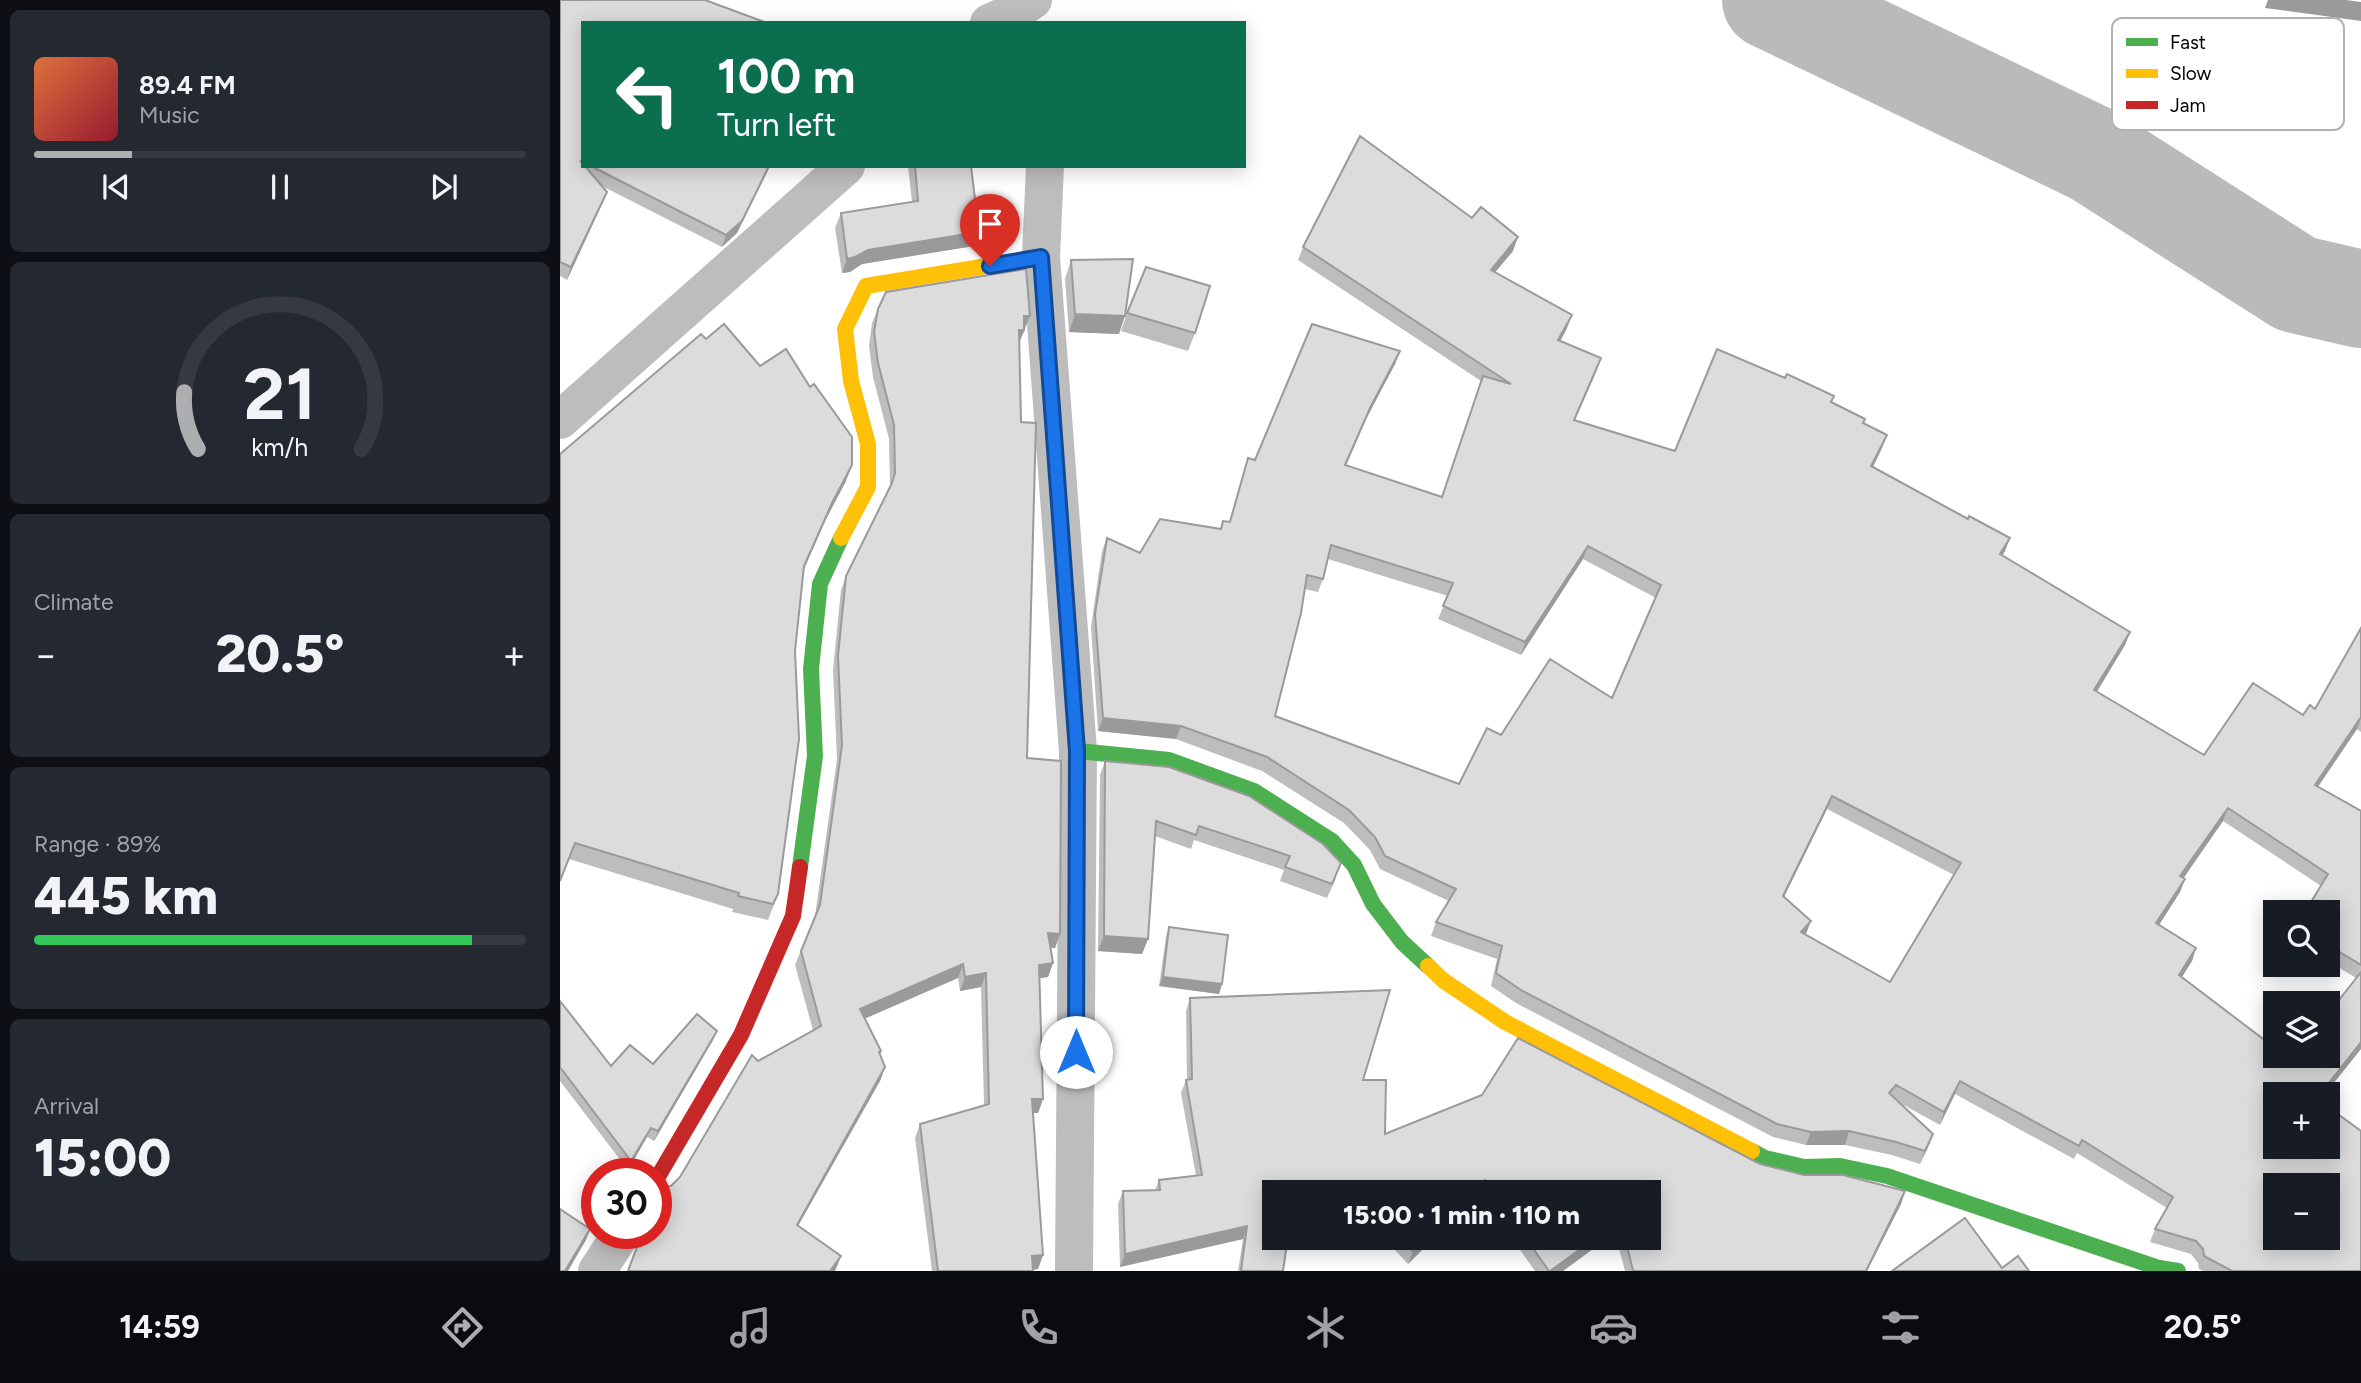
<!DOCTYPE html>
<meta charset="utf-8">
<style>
:root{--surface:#171b24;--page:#242831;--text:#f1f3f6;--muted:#9ea1a6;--line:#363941;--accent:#adaeaf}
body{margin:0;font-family:Figtree,sans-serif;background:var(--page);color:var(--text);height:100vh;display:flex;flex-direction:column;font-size:26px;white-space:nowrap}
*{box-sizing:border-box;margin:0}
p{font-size:23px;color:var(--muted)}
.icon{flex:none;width:38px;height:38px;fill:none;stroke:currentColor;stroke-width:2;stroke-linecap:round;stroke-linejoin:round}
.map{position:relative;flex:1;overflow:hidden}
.sheet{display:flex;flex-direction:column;gap:10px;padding:10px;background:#0d0f14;width:560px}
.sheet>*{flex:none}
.top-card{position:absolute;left:21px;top:21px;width:665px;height:147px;border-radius:0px;box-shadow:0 4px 18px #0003;background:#0b6e4f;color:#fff;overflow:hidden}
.controls{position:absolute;left:1703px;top:900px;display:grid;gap:14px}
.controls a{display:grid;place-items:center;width:77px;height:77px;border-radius:0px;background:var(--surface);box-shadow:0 4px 18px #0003;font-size:35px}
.speed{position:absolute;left:21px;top:1158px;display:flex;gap:14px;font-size:35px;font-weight:700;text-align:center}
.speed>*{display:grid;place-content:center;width:91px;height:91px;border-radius:50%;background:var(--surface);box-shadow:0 4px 18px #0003;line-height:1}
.speed .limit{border:10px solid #d22;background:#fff;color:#111}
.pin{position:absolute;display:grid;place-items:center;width:60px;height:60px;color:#fff;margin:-72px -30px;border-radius:50% 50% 50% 0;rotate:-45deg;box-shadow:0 0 7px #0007}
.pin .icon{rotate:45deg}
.me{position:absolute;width:77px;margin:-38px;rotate:0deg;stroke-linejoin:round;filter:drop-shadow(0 0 5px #0008)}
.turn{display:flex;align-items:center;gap:24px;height:147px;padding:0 21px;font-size:32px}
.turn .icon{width:91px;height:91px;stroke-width:2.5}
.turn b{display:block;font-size:49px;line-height:60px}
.big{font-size:52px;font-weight:800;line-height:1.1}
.sheet .tile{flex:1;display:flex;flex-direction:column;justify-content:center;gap:10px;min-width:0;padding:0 24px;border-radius:10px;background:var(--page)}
.sheet .dial{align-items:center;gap:0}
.dial svg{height:182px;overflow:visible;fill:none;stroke:var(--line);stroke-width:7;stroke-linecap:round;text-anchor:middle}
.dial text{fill:var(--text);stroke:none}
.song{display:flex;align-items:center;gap:21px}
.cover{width:84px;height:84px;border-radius:10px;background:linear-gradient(135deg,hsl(20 70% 55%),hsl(350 70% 35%))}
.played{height:7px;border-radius:4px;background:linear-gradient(90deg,var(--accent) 20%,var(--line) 20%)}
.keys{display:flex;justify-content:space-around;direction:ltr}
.heat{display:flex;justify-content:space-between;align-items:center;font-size:38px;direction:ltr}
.charge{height:10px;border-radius:5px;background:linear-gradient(90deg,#34c759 89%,var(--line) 0)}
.trip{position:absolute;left:702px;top:1180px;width:399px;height:70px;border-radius:0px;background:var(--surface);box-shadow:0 4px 18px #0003;font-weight:800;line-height:70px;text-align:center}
.tab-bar{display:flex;height:112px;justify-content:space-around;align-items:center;background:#090b0e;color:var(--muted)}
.tab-bar .icon{width:49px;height:49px}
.tab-bar .on{color:var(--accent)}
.tab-bar b{font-size:32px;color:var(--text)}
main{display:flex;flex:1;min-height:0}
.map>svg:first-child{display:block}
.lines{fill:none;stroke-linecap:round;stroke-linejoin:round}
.river{stroke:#bababa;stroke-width:98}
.street{stroke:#bdbdbd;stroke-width:38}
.fast{stroke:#4caf50;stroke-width:16}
.slow{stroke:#ffc107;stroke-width:16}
.jam{stroke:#c62828;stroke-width:16}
.wall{fill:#bdbdbd;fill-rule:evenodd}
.shaded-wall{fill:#9a9a9a}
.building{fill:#dcdcdc;stroke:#9a9a9a;stroke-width:2;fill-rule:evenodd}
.route-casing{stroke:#114b97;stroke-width:18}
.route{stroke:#1a73e8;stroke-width:12}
.key{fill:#fff;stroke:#b2b2b2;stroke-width:2}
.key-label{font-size:19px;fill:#000}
</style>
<main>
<section class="sheet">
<div class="tile">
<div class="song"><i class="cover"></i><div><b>89.4 FM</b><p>Music</p></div></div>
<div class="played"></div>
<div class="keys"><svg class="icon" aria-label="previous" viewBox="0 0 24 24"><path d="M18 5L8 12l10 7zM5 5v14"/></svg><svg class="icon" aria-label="pause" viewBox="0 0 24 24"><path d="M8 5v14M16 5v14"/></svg><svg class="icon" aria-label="next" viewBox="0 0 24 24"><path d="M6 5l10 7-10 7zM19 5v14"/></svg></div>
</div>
<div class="tile dial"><svg viewBox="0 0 100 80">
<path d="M14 69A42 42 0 1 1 86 69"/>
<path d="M14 69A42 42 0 0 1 8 44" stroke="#adaeaf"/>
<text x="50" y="56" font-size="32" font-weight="700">21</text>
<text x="50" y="72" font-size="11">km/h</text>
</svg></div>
<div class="tile"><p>Climate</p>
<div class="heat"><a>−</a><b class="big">20.5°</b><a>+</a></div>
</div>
<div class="tile"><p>Range · 89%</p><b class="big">445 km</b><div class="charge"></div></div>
<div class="tile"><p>Arrival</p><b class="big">15:00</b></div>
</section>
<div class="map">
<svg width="1801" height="1271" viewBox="0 0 1801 1271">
<rect width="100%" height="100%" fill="#fff"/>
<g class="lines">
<path class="river" d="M 1211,0 L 1534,155 L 1736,284 L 1801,299"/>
<g class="street">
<path d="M 429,23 L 460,9 L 473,0"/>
<path d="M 485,166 L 481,257 L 518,751 L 514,1271"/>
<path d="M 0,420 L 286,166"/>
<path d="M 37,1271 L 61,1234"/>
</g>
<g class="fast">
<path d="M 518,751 L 609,760 L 694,791 L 772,841 L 794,865 L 813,904 L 842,942 L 868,966"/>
<path d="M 240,867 L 255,756 L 251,669 L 260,584 L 281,538"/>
<path d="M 1192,1151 L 1205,1158 L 1244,1167 L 1280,1166 L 1327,1176 L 1599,1268 L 1618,1271"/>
</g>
<g class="slow">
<path d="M 281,538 L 308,487 L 308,444 L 291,381 L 285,329 L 306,286 L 481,257"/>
<path d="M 868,966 L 884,981 L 945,1022 L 1192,1151"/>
</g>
<path class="jam" d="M 96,1180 L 181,1035 L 233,916 L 240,867"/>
</g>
<g class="wall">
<path d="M 0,0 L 23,23 L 23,166 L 210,166 L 177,233 L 162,247 L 42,186 L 47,192 L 42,204 L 7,280 L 0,276 Z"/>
<path d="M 348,166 L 411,166 L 414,246 L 302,264 L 290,272 L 282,273 L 275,228 L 281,213 L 352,202 Z"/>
<path d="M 743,247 L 953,251 L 935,272 L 1007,328 L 1000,341 L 1036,372 L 1015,420 L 1115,451 L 1272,403 L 1304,423 L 1327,435 L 1322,448 L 1313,467 L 1445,551 L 1442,555 L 1570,632 L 1565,645 L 1537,692 L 1644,755 L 1743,715 L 1755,709 L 1801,628 L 1801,732 L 1797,729 L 1758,787 L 1801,811 L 1801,1049 L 1715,1094 L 1801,1271 L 1643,1271 L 1639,1269 L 1638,1263 L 1631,1254 L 1590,1242 L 1595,1229 L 1607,1208 L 1517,1153 L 1514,1159 L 1395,1094 L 1380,1125 L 1340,1103 L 1368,1147 L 1360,1164 L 1332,1155 L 1285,1145 L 1246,1145 L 1213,1137 L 956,1003 L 931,986 L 937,959 L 871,936 L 876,922 L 889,901 L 820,869 L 810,850 L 784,823 L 702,771 L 616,739 L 538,731 L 531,627 L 542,551 L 547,538 L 580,553 L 660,529 L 663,521 L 669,522 L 688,458 L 695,460 L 840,351 L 835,364 L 806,419 L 786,466 L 882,497 L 921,381 L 738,260 ZM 768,559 L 888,596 L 878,619 L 961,655 L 1023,559 L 1096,598 L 1052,698 L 941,735 L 899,784 L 715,716 L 745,589 L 758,592 L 763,579 ZM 1267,809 L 1394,875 L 1330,982 L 1246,934 L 1224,897 ZM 1663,821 L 1761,886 L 1768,912 L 1768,961 L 1796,978 L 1731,1060 L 1622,977 L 1632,961 L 1636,948 L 1599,925 L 1620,892 L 1623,878 Z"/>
<path d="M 511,260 L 559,334 L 509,332 L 505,279 Z"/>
<path d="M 318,309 L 465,330 L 459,343 L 467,758 L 500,934 L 495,948 L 491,948 L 493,963 L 488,977 L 480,978 L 483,1099 L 478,1113 L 473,1113 L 483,1255 L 478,1269 L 473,1270 L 473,1271 L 372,1271 L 355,1138 L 360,1124 L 424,1105 L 421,987 L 400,991 L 398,978 L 305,1018 L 321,1051 L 320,1054 L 325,1067 L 320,1081 L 238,1226 L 281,1256 L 275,1271 L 68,1271 L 111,1186 L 120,1177 L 198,1061 L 253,1030 L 235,965 L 255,916 L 277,759 L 273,670 L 281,590 L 286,576 L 330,487 L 329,439 L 313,377 L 309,346 L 312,323 Z"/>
<path d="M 567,313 L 635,333 L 628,351 L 561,331 Z"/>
<path d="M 0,454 L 286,481 L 266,519 L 244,569 L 235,651 L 218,894 L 208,920 L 172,912 L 173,909 L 9,859 Z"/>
<path d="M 545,761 L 776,878 L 767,898 L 720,881 L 724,870 L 634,840 L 631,849 L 595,836 L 588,939 L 582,954 L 538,951 L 540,775 Z"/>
<path d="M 609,927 L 662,984 L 659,994 L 599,986 L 606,937 Z"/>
<path d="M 630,998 L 803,1080 L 825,1134 L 1200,1164 L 1244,1175 L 1345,1191 L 1341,1204 L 1307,1271 L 1065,1271 L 1056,1237 L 1088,1237 L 1088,1192 L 714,1192 L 723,1271 L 678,1271 L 683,1239 L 560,1267 L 558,1204 L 563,1191 L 595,1190 L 599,1180 L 636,1176 L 621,1093 L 626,1080 L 627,1080 L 626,1011 Z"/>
<path d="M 0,1001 L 51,1066 L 93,1064 L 153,1040 L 94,1141 L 87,1137 L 68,1170 L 0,1081 Z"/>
<path d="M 823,1237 L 875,1237 L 848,1264 Z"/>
<path d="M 951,1237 L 1049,1237 L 1003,1271 L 975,1271 Z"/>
</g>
<g class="shaded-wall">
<path d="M 1708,0 L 1786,0 L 1801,2 L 1801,21 L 1705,8 Z"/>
<path d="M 209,166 L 210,166 L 177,233 L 162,247 L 166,235 Z"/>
<path d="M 47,192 L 42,204 L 7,280 L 11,267 Z"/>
<path d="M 419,232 L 414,246 L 302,264 L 290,272 L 282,273 L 287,259 L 308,250 Z"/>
<path d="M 958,237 L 953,251 L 926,283 L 931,270 Z"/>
<path d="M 515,314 L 565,316 L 559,334 L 509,332 Z"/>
<path d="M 1012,315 L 1007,328 L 994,353 L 998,340 Z"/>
<path d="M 464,316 L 470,316 L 459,343 L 453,344 Z"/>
<path d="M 840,351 L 835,364 L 806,419 L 780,478 L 811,406 Z"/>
<path d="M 1041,358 L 1036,372 L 1009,433 L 1014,420 Z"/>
<path d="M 1327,435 L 1322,448 L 1307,479 L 1311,466 Z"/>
<path d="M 292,465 L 286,481 L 266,519 L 238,582 L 244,566 L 272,503 Z"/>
<path d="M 1450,538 L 1445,551 L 1436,567 L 1440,554 Z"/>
<path d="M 1028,546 L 1023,559 L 961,655 L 965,642 Z"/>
<path d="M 1570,632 L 1565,645 L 1529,704 L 1534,690 Z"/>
<path d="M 1801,717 L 1797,729 L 1750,798 L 1755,785 Z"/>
<path d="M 543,718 L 621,726 L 616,739 L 538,731 Z"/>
<path d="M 1272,796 L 1267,809 L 1218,909 L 1223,896 Z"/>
<path d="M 1668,808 L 1663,821 L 1616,889 L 1620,876 Z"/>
<path d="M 1625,879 L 1620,892 L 1592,936 L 1596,923 Z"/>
<path d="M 1251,921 L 1246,934 L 1241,932 Z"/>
<path d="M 488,933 L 500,934 L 495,948 L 483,947 Z"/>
<path d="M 544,936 L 588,939 L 582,954 L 538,951 Z"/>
<path d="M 1636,948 L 1632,961 L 1615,988 L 1619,975 Z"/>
<path d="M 493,963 L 488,977 L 474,979 L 479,965 Z"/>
<path d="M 403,964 L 398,978 L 295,1023 L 300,1009 Z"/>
<path d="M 426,973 L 421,987 L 400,991 L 405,977 Z"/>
<path d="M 603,977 L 662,984 L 659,994 L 599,986 Z"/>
<path d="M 157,1031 L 153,1040 L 94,1141 L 98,1131 Z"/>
<path d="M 1801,1042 L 1801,1049 L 1765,1094 L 1760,1094 Z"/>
<path d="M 325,1067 L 320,1081 L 231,1238 L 237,1225 Z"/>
<path d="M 1400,1081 L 1395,1094 L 1380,1125 L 1384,1112 Z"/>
<path d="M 472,1099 L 483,1099 L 478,1113 L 467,1113 Z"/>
<path d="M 91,1128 L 87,1137 L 68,1170 L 71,1161 Z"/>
<path d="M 1289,1131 L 1285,1145 L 1246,1145 L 1251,1132 Z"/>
<path d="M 1373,1134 L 1368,1147 L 1360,1164 L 1365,1151 Z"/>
<path d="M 925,1180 L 920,1192 L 913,1192 Z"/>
<path d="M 1345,1191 L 1341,1204 L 1307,1271 L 1306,1271 Z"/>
<path d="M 687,1226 L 683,1239 L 560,1267 L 565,1254 Z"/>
<path d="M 30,1229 L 26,1240 L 8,1271 L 5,1271 Z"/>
<path d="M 866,1237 L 875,1237 L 848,1264 L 853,1251 Z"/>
<path d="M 1037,1237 L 1049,1237 L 1003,1271 L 990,1271 Z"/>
<path d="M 483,1255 L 478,1269 L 467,1270 L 472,1256 Z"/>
<path d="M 281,1256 L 275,1271 L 270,1271 Z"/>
</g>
<g class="building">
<path d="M 0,0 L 145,0 L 207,23 L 23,23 L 23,162 L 20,161 L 23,164 L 23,166 L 25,166 L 47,192 L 11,267 L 0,262 Z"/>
<path d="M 800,136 L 912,218 L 921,207 L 958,237 L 931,270 L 1012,315 L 998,340 L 1041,358 L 1014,420 L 1115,451 L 1157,349 L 1225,378 L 1227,374 L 1274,396 L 1271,402 L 1305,419 L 1303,423 L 1327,435 L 1311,466 L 1408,519 L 1409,516 L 1450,538 L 1440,554 L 1570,632 L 1534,690 L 1644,755 L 1693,683 L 1743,715 L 1750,705 L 1755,709 L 1801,628 L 1801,717 L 1755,785 L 1801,811 L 1801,965 L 1768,945 L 1768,912 L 1745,912 L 1768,874 L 1668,808 L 1620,876 L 1625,879 L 1596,923 L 1636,948 L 1619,975 L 1715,1048 L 1715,1055 L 1724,1055 L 1731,1060 L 1735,1055 L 1768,1055 L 1768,1014 L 1801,972 L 1801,1042 L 1760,1094 L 1715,1094 L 1715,1146 L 1768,1146 L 1768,1107 L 1801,1131 L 1801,1271 L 1672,1271 L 1644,1256 L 1643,1249 L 1636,1241 L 1595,1229 L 1613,1197 L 1522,1140 L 1519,1146 L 1400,1081 L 1384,1112 L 1336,1085 L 1329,1093 L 1373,1134 L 1365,1151 L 1336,1142 L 1289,1131 L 1251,1132 L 1217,1124 L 961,990 L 936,973 L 942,946 L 876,922 L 896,889 L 825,856 L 815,837 L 789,810 L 707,757 L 621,726 L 543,718 L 535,614 L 547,538 L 580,553 L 600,519 L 661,529 L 663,521 L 670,522 L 688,458 L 695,460 L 752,324 L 840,351 L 811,406 L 785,465 L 882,497 L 923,376 L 951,384 L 743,247 ZM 771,545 L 893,583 L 883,606 L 965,642 L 1028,546 L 1101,585 L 1052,698 L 990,659 L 941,735 L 927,728 L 899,784 L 715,716 L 741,613 L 747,575 L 763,579 ZM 1272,796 L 1401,863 L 1330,982 L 1241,932 L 1251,921 L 1223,896 ZM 1715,1185 L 1768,1185 L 1768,1237 L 1715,1237 Z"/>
<path d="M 31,166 L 209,166 L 182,221 L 166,235 Z"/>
<path d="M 355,166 L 411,166 L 419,232 L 308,250 L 295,257 L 287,259 L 281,213 L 358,201 Z"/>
<path d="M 573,259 L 565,316 L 515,314 L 511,260 Z"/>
<path d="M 586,267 L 650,286 L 635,333 L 567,313 Z"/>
<path d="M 466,269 L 470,316 L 464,316 L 464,330 L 459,330 L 461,422 L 476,423 L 467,758 L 501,761 L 500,934 L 488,933 L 493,963 L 479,965 L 483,1099 L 472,1099 L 483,1255 L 472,1256 L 473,1271 L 378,1271 L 360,1124 L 429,1104 L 426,973 L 405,977 L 403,964 L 300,1009 L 321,1051 L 319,1052 L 325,1067 L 237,1225 L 281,1256 L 270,1271 L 68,1271 L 80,1239 L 83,1234 L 96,1234 L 96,1194 L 98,1187 L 111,1186 L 120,1177 L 192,1055 L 198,1061 L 261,1026 L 241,951 L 260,905 L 282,745 L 278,656 L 286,576 L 332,483 L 335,473 L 334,425 L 318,363 L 314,332 L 318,309 L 326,292 Z"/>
<path d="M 164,324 L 200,366 L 226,349 L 250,387 L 254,384 L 292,437 L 292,465 L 272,503 L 244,566 L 235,651 L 239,739 L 218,894 L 213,904 L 178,896 L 179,893 L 15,843 L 0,881 L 0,454 L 141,334 L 146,339 Z"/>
<path d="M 545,761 L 609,767 L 689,796 L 763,844 L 781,863 L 772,884 L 725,867 L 730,856 L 639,826 L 636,835 L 596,821 L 588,939 L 544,936 Z"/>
<path d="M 609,927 L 668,935 L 662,984 L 603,977 Z"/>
<path d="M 830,990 L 803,1080 L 826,1080 L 825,1134 L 922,1095 L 958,1038 L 1200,1164 L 1244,1175 L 1283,1175 L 1345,1191 L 1306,1271 L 1073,1271 L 1065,1237 L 1088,1237 L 1088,1192 L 933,1192 L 925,1180 L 913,1192 L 714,1192 L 714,1237 L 728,1237 L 723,1271 L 681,1271 L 687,1226 L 565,1254 L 563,1191 L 600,1190 L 599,1180 L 642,1175 L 626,1080 L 632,1079 L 630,998 Z"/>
<path d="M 0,1001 L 51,1066 L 70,1045 L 93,1064 L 137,1014 L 157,1031 L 98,1131 L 91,1128 L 71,1161 L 0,1067 Z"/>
<path d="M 0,1209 L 30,1229 L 5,1271 L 0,1271 Z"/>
<path d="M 1405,1218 L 1442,1268 L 1458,1256 L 1469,1271 L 1332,1271 Z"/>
<path d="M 840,1237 L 866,1237 L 853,1251 Z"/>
<path d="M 965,1237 L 1037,1237 L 990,1271 L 989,1271 Z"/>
</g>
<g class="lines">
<defs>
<path id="route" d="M 430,266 L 481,257 L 517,751 L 516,1052"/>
</defs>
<use href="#route" class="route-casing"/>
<use href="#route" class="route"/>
</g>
<rect x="1552" y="18" width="232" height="112" rx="10" class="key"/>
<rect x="1566" y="38" width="32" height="8" fill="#4caf50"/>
<rect x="1566" y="69" width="32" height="9" fill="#ffc107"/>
<rect x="1566" y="101" width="32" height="8" fill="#c62828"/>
<g class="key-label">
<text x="1610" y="49">Fast</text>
<text x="1610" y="80">Slow</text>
<text x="1610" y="112">Jam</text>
</g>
</svg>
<div class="controls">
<a><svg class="icon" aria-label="search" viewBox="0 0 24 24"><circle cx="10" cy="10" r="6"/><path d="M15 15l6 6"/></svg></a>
<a><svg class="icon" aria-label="layers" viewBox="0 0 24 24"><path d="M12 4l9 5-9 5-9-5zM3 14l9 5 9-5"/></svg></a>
<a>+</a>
<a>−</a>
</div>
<div class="speed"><div class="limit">30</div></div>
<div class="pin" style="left:430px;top:266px;background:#d93025"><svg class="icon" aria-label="arrive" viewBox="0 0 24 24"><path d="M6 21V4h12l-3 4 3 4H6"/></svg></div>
<svg class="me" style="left:516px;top:1052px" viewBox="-20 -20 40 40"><circle r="19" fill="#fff"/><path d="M0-13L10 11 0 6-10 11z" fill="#1a73e8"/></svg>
<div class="trip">15:00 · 1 min · 110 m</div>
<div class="top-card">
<div class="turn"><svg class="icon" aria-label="left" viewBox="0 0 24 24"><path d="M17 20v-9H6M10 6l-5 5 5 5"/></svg><div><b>100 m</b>Turn left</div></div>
</div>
</div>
</main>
<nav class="tab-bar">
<b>14:59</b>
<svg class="icon on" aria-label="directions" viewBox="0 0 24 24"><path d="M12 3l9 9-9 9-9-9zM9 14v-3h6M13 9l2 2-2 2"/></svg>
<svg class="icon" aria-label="music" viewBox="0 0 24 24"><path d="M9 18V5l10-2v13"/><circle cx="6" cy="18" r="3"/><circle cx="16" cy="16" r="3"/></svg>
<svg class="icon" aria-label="phone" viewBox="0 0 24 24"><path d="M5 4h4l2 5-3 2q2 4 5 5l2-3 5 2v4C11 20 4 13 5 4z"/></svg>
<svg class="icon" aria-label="climate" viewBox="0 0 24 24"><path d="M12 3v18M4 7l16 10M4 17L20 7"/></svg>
<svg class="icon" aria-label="car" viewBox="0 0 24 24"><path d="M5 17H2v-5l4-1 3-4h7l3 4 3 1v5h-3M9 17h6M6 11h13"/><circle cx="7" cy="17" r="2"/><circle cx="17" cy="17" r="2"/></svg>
<svg class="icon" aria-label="filters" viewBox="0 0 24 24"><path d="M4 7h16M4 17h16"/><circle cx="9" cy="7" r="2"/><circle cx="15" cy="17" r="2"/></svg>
<b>20.5°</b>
</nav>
